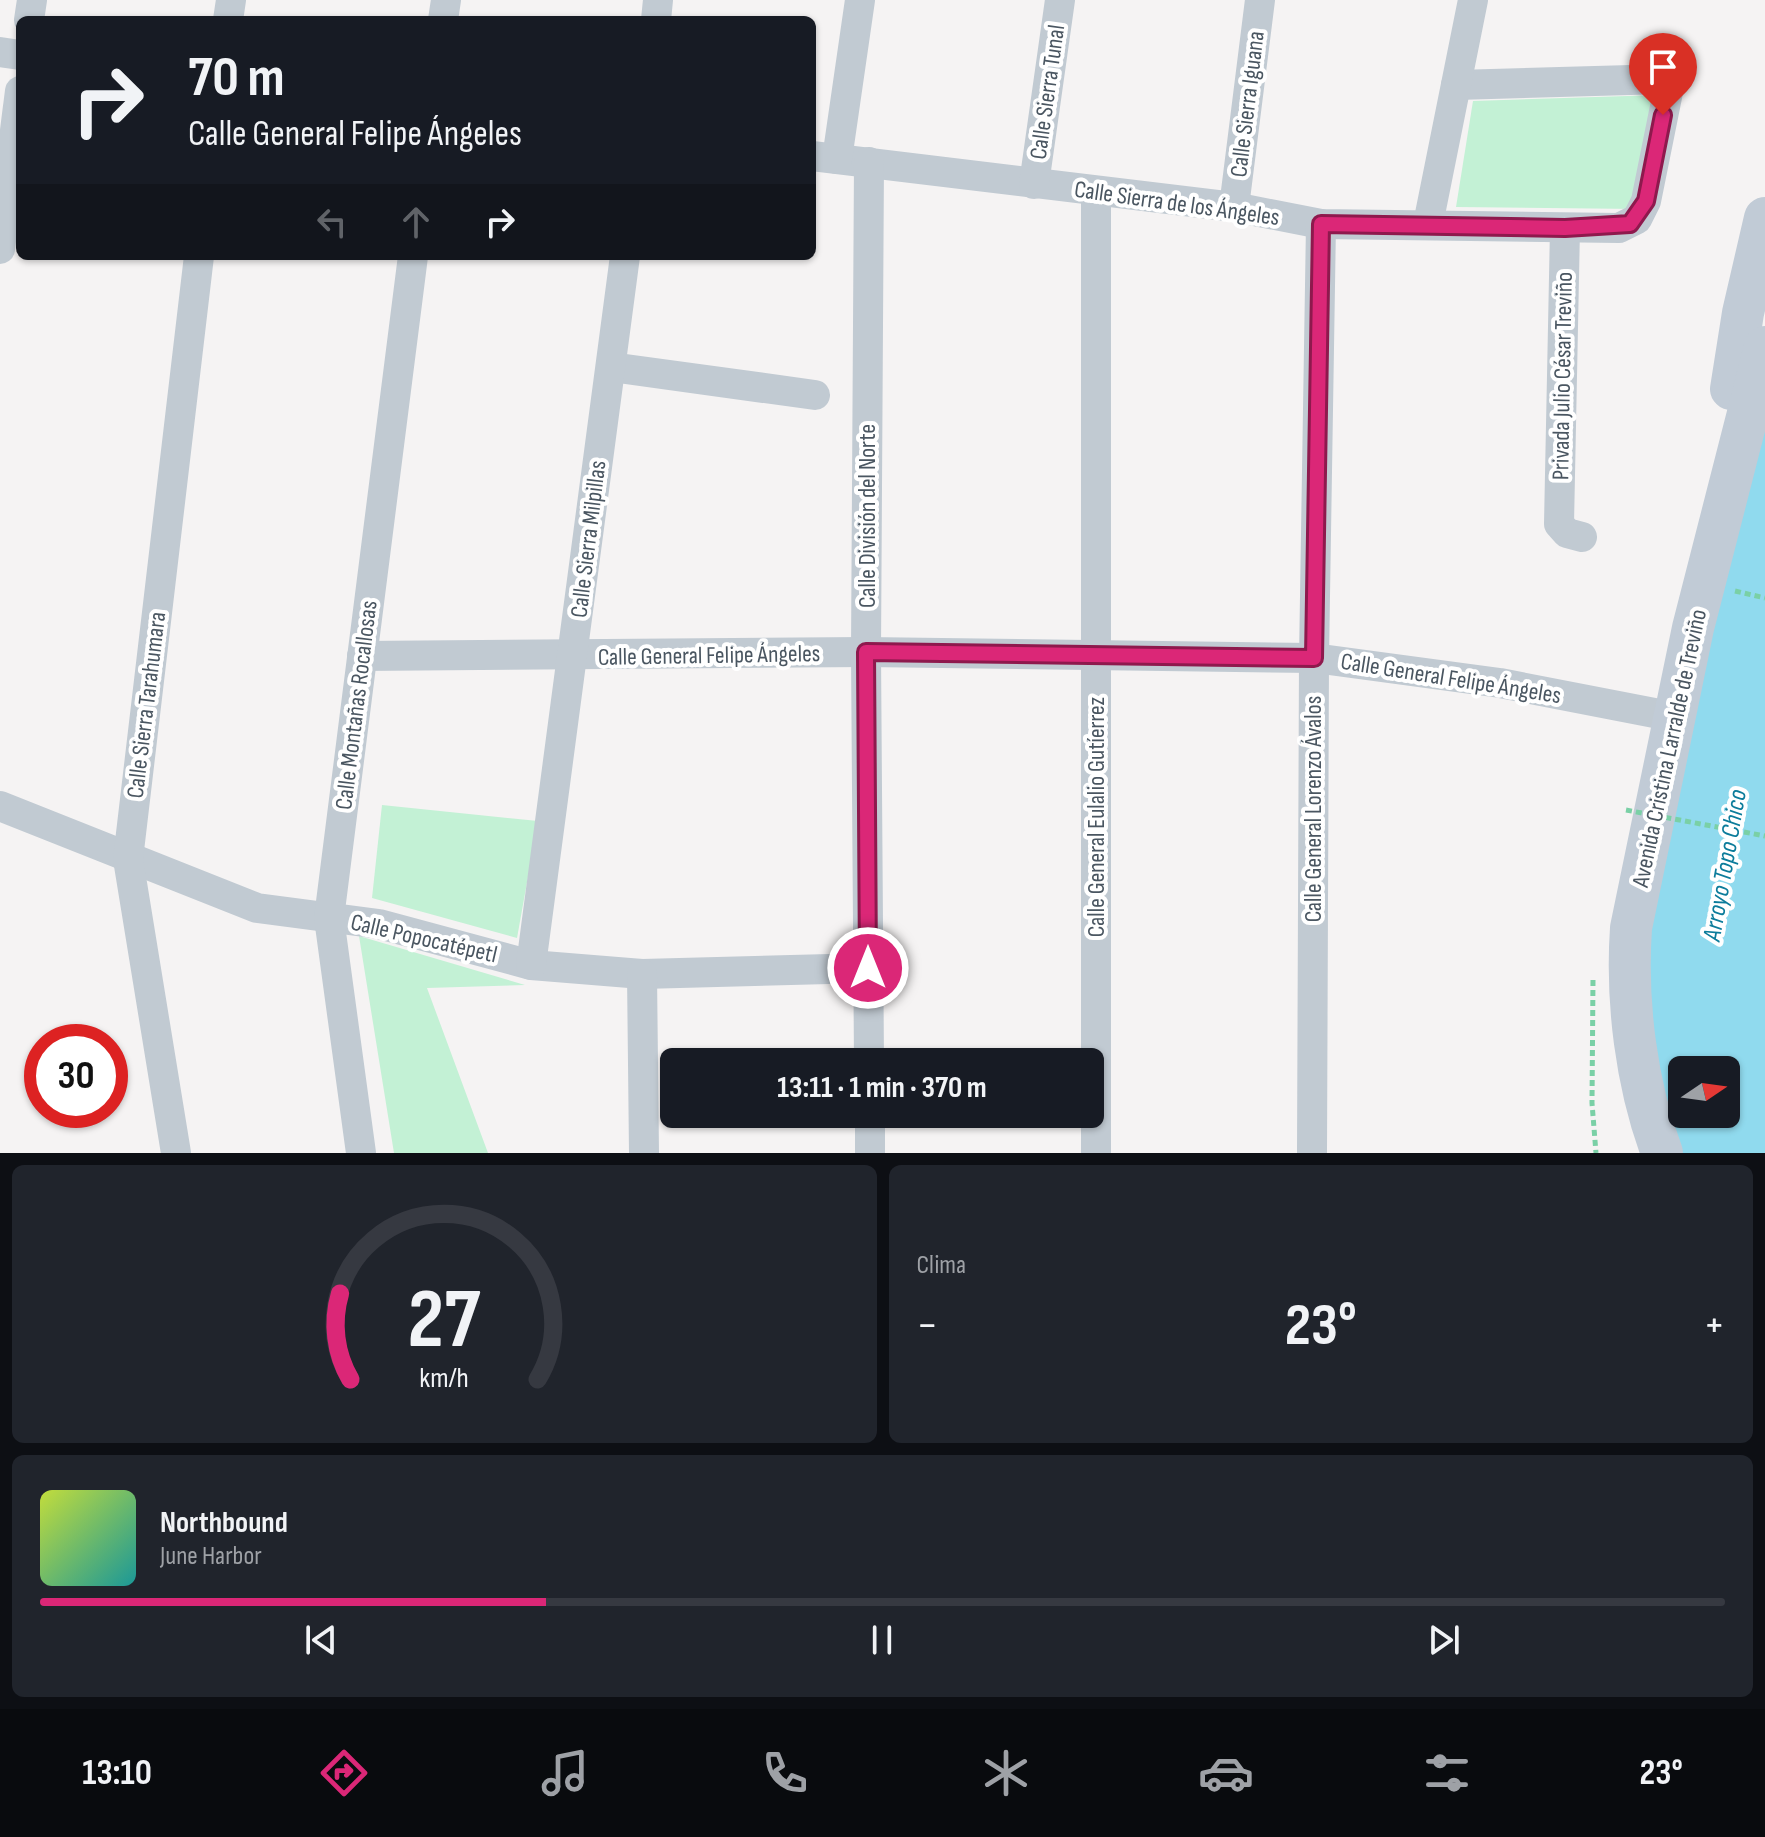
<!DOCTYPE html>
<html lang="es">
<meta charset="utf-8">
<style>
:root{--surface:#171b24;--page:#20242c;--text:#f1f3f6;--muted:#9ea1a6;--line:#363941;--accent:#db2777}
body{margin:0;font-family:"Sofia Sans Condensed",sans-serif;background:var(--page);color:var(--text);height:100vh;display:flex;flex-direction:column;font-size:30px;white-space:nowrap}
*{box-sizing:border-box;margin:0}
p{font-size:26px;color:var(--muted)}
.icon{flex:none;width:44px;height:44px;fill:none;stroke:currentColor;stroke-width:2;stroke-linecap:round;stroke-linejoin:round}
.map{position:relative;height:1153px;overflow:hidden}
.details{display:flex;flex-direction:column;gap:12px;padding:12px;background:#0d0f14;flex:1}
.details>*{flex:none}
.guide{position:absolute;left:16px;top:16px;width:800px;height:244px;border-radius:12px;box-shadow:0 2px 6px #0004;background:#171b24;color:var(--text);overflow:hidden}
.needle{width:52px;rotate:77deg}
.fabs{position:absolute;left:1668px;top:1056px;display:grid;gap:16px}
.fabs a{display:grid;place-items:center;width:72px;height:72px;border-radius:12px;background:var(--surface);box-shadow:0 2px 6px #0004;font-size:40px}
.speed{position:absolute;left:24px;top:1024px;display:flex;gap:16px;font-size:40px;font-weight:700;text-align:center}
.speed>*{display:grid;place-content:center;width:104px;height:104px;border-radius:50%;background:var(--surface);box-shadow:0 2px 6px #0004;line-height:1}
.speed .limit{border:12px solid #d22;background:#fff;color:#111}
.pin{position:absolute;display:grid;place-items:center;width:68px;height:68px;color:#fff;margin:-82px -34px;border-radius:50% 50% 50% 0;rotate:-45deg;box-shadow:0 0 8px #0007}
.pin .icon{rotate:45deg}
.me{position:absolute;width:88px;margin:-44px;rotate:0deg;stroke-linejoin:round;filter:drop-shadow(0 0 6px #0008)}
.turn{display:flex;align-items:center;gap:28px;height:168px;padding:0 40px;font-size:36px}
.turn .icon{width:104px;height:104px;stroke-width:2.5}
.turn b{display:block;font-size:56px;line-height:68px}
.lanes{display:flex;align-items:center;height:76px;padding:0 40px;background:#0003;justify-content:center;gap:40px;direction:ltr}
.lanes .off{opacity:.35}
.big{font-size:60px;font-weight:700;line-height:1.1}
.details .card{flex:1;display:flex;flex-direction:column;justify-content:center;gap:12px;min-width:0;padding:0 28px;border-radius:12px;background:var(--page)}
.details .dial{align-items:center;gap:0}
.dial svg{height:208px;overflow:visible;fill:none;stroke:var(--line);stroke-width:7;stroke-linecap:round;text-anchor:middle}
.dial text{fill:var(--text);stroke:none}
.song{display:flex;align-items:center;gap:24px}
.cover{width:96px;height:96px;border-radius:12px;background:linear-gradient(135deg,hsl(70 70% 55%),hsl(180 70% 35%))}
.played{height:8px;border-radius:4px;background:linear-gradient(90deg,var(--accent) 30%,var(--line) 30%)}
.keys{display:flex;justify-content:space-around;direction:ltr}
.heat{display:flex;justify-content:space-between;align-items:center;font-size:44px;direction:ltr}
.details .tiles{flex:1;display:grid;gap:12px;grid-template-columns:1fr 1fr}
.card:last-child{grid-column:span 2}
.trip{position:absolute;left:660px;top:1048px;width:444px;height:80px;border-radius:12px;background:var(--surface);box-shadow:0 2px 6px #0004;font-weight:700;line-height:80px;text-align:center}
.menu{display:flex;height:128px;justify-content:space-around;align-items:center;background:#090b0e;color:var(--muted)}
.menu .icon{width:56px;height:56px}
.menu .active{color:var(--accent)}
.menu b{font-size:36px;color:var(--text)}
.map>svg:first-child{display:block}
.green{fill:#c3f1d5}
.water{fill:#90daee;fill-rule:evenodd}
.lines{fill:none;stroke-linecap:round;stroke-linejoin:round}
.path{stroke:#7ad0a6;stroke-width:5;stroke-dasharray:6 4;stroke-linecap:butt}
.street{stroke:#c1cad2;stroke-width:30}
.secondary{stroke:#c1cbd6;stroke-width:42}
.path-bridge{stroke:#7ad0a6;stroke-width:5;stroke-dasharray:6 4;stroke-linecap:butt}
.route-casing{stroke:#8e194d;stroke-width:20}
.route{stroke:#db2777;stroke-width:14}
.labels{text-anchor:middle;stroke-width:8;stroke-linejoin:round;paint-order:stroke}
.street-label{font-size:24px;fill:#4a5661;stroke:#fff}
.water-label{font-size:26px;font-style:italic;fill:#0c7c9b;stroke:#fff}
</style>
<div class="map">
<svg width="1765" height="1153" viewBox="0 0 1765 1153">
<rect width="100%" height="100%" fill="#f5f3f3"/>
<g class="green">
<path d="M 1659,95 L 1637,209 L 1456,207 L 1473,101 Z"/>
<path d="M 382,805 L 538,821 L 517,938 L 372,898 Z"/>
<path d="M 359,936 L 525,985 L 427,988 L 488,1153 L 394,1153 Z"/>
</g>
<path class="water" d="M 1765,347 L 1765,1153 L 1662,1153 L 1633,1019 ZM 1682,1070 L 1726,1070 L 1726,1114 L 1682,1114 Z"/>
<g class="lines">
<g class="path">
<path d="M 1735,591 L 1765,598"/>
<path d="M 1593,980 L 1592,1103 L 1596,1153"/>
</g>
<g class="street">
<path d="M 29,20 L 32,0"/>
<path d="M 228,20 L 231,0"/>
<path d="M 443,20 L 446,0"/>
<path d="M 656,20 L 658,0"/>
<path d="M 0,52 L 20,55"/>
<path d="M 812,156 L 1234,207 L 1321,224 L 1619,228 L 1637,219 L 1646,201 L 1669,87 L 1666,79 L 1456,85"/>
<path d="M 837,159 L 860,0"/>
<path d="M 869,162 L 866,652 L 869,1062"/>
<path d="M 1034,184 L 1060,0"/>
<path d="M 1096,192 L 1096,1153"/>
<path d="M 1234,207 L 1260,0"/>
<path d="M 1428,224 L 1473,0"/>
<path d="M 1565,228 L 1559,524 L 1567,533 L 1582,537"/>
<path d="M 0,249 L 20,91"/>
<path d="M 611,367 L 815,395"/>
<path d="M 362,656 L 866,652 L 1314,658 L 1500,683 L 1675,717"/>
<path d="M 0,806 L 257,908 L 379,924 L 531,965 L 642,974 L 868,968"/>
<path d="M 531,965 L 625,256"/>
<path d="M 642,974 L 644,1153"/>
<path d="M 870,1114 L 870,1153"/>
<path d="M 176,1153 L 128,859 L 199,256"/>
<path d="M 361,1153 L 329,918 L 413,256"/>
<path d="M 1312,1153 L 1314,658 L 1321,224"/>
</g>
<g class="secondary">
<path d="M 1731,389 L 1743,313 L 1765,218"/>
<path d="M 1662,1153 C 1636,1084 1626,1001 1631,928 L 1693,628 L 1765,347"/>
</g>
<path class="path-bridge" d="M 1626,810 L 1765,836"/>
</g>
<g class="lines">
<defs>
<path id="route" d="M 868,968 L 866,652 L 1314,658 L 1321,224 L 1565,228 L 1630,224 L 1646,201 L 1663,115"/>
</defs>
<use href="#route" class="route-casing"/>
<use href="#route" class="route"/>
</g>
<g class="labels">
<g class="street-label">
<text transform="translate(1047 92) rotate(-82)" y="8">Calle Sierra Tunal</text>
<text transform="translate(1247 104) rotate(-83)" y="8">Calle Sierra Iguana</text>
<text transform="translate(1177 203) rotate(8)" y="8">Calle Sierra de los Ángeles</text>
<text transform="translate(1562 376) rotate(-89)" y="8">Privada Julio César Treviño</text>
<text transform="translate(867 516) rotate(-90)" y="8">Calle División del Norte</text>
<text transform="translate(588 539) rotate(-83)" y="8">Calle Sierra Milpillas</text>
<text transform="translate(709 655) rotate(-1)" y="8">Calle General Felipe Ángeles</text>
<text transform="translate(1451 678) rotate(9)" y="8">Calle General Felipe Ángeles</text>
<text transform="translate(146 705) rotate(-83)" y="8">Calle Sierra Tarahumara</text>
<text transform="translate(356 705) rotate(-83)" y="8">Calle Montañas Rocallosas</text>
<text transform="translate(1669 748) rotate(-78)" y="8">Avenida Cristina Larralde de Treviño</text>
<text transform="translate(1313 809) rotate(-90)" y="8">Calle General Lorenzo Ávalos</text>
<text transform="translate(1096 817) rotate(-90)" y="8">Calle General Eulalio Gutíerrez</text>
<text transform="translate(424 938) rotate(13)" y="8">Calle Popocatépetl</text>
</g>
<g class="water-label">
<text transform="translate(1724 865) rotate(-80)" y="9">Arroyo Topo Chico</text>
</g>
</g>
</svg>
<div class="fabs">
<a><svg class="needle" viewBox="-14 -14 28 28"><path d="M0-13l5 13h-10z" fill="#e53935"/><path d="M0 13l5-13h-10z" fill="#9ea1a6"/></svg></a>
</div>
<div class="speed"><div class="limit">30</div></div>
<div class="pin" style="left:1663px;top:115px;background:#d93025"><svg class="icon" aria-label="arrive" viewBox="0 0 24 24"><path d="M6 21V4h12l-3 4 3 4H6"/></svg></div>
<svg class="me" style="left:868px;top:968px" viewBox="-20 -20 40 40"><circle r="17" fill="#db2777" stroke="#fff" stroke-width="3"/><path d="M0-11L8 9 0 5-8 9z" fill="#fff"/></svg>
<div class="trip">13:11 · 1 min · 370 m</div>
<div class="guide">
<div class="turn"><svg class="icon" aria-label="right" viewBox="0 0 24 24"><path d="M7 20v-9h11M14 6l5 5-5 5"/></svg><div><b>70 m</b>Calle General Felipe Ángeles</div></div>
<div class="lanes"><svg class="icon off" aria-label="left" viewBox="0 0 24 24"><path d="M17 20v-9H6M10 6l-5 5 5 5"/></svg><svg class="icon off" aria-label="ahead" viewBox="0 0 24 24"><path d="M12 20V5M6 11l6-6 6 6"/></svg><svg class="icon" aria-label="right" viewBox="0 0 24 24"><path d="M7 20v-9h11M14 6l5 5-5 5"/></svg></div>
</div>
</div>
<section class="details">
<div class="tiles">
<div class="card dial"><svg viewBox="0 0 100 80">
<path d="M14 69A42 42 0 1 1 86 69"/>
<path d="M14 69A42 42 0 0 1 10 36" stroke="#db2777"/>
<text x="50" y="56" font-size="32" font-weight="700">27</text>
<text x="50" y="72" font-size="11">km/h</text>
</svg></div>
<div class="card"><p>Clima</p>
<div class="heat"><a>−</a><b class="big">23°</b><a>+</a></div>
</div>
<div class="card">
<div class="song"><i class="cover"></i><div><b>Northbound</b><p>June Harbor</p></div></div>
<div class="played"></div>
<div class="keys"><svg class="icon" aria-label="previous" viewBox="0 0 24 24"><path d="M18 5L8 12l10 7zM5 5v14"/></svg><svg class="icon" aria-label="pause" viewBox="0 0 24 24"><path d="M8 5v14M16 5v14"/></svg><svg class="icon" aria-label="next" viewBox="0 0 24 24"><path d="M6 5l10 7-10 7zM19 5v14"/></svg></div>
</div>
</div>
</section>
<nav class="menu">
<b>13:10</b>
<svg class="icon active" aria-label="directions" viewBox="0 0 24 24"><path d="M12 3l9 9-9 9-9-9zM9 14v-3h6M13 9l2 2-2 2"/></svg>
<svg class="icon" aria-label="music" viewBox="0 0 24 24"><path d="M9 18V5l10-2v13"/><circle cx="6" cy="18" r="3"/><circle cx="16" cy="16" r="3"/></svg>
<svg class="icon" aria-label="phone" viewBox="0 0 24 24"><path d="M5 4h4l2 5-3 2q2 4 5 5l2-3 5 2v4C11 20 4 13 5 4z"/></svg>
<svg class="icon" aria-label="climate" viewBox="0 0 24 24"><path d="M12 3v18M4 7l16 10M4 17L20 7"/></svg>
<svg class="icon" aria-label="car" viewBox="0 0 24 24"><path d="M5 17H2v-5l4-1 3-4h7l3 4 3 1v5h-3M9 17h6M6 11h13"/><circle cx="7" cy="17" r="2"/><circle cx="17" cy="17" r="2"/></svg>
<svg class="icon" aria-label="filters" viewBox="0 0 24 24"><path d="M4 7h16M4 17h16"/><circle cx="9" cy="7" r="2"/><circle cx="15" cy="17" r="2"/></svg>
<b>23°</b>
</nav>
